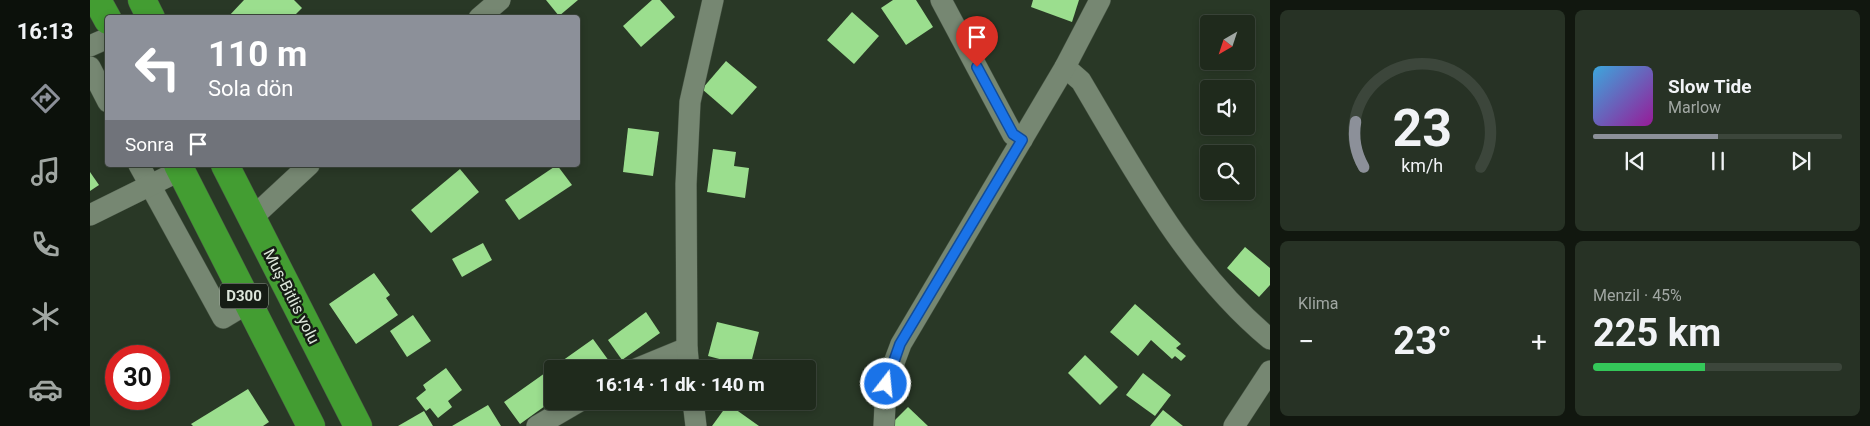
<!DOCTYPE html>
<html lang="tr">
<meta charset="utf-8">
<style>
:root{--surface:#1f2a1c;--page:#273225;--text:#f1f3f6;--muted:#a1a7a3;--line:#3c463b;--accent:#8c9099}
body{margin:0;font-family:Roboto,sans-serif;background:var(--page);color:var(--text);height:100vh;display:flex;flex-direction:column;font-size:19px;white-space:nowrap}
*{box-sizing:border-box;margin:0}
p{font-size:16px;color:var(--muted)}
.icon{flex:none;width:28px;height:28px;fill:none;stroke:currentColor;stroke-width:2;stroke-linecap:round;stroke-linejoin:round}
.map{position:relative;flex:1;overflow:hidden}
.side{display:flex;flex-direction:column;gap:10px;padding:10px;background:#11170f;width:600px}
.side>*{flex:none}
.top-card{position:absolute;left:15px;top:15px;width:475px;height:152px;border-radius:5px;box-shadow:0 2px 8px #0003,0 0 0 1px var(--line);background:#8c9099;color:#fff;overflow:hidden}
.needle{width:32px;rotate:219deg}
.buttons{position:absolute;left:1110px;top:15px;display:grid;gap:10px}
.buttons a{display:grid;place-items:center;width:55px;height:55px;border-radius:5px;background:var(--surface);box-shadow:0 2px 8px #0003,0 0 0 1px var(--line);font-size:25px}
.speed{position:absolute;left:15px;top:345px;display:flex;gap:10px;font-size:25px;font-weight:700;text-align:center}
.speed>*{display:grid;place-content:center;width:65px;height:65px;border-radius:50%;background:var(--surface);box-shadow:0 2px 8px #0003,0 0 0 1px var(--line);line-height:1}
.speed .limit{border:8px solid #d22;background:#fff;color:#111}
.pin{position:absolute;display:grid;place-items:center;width:42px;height:42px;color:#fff;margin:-51px -21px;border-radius:50% 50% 50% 0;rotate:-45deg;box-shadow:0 0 5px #0007}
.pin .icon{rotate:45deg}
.me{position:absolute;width:55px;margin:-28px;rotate:16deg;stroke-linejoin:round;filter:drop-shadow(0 0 4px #0008)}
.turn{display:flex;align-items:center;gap:18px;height:105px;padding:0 20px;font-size:22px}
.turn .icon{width:65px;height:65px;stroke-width:2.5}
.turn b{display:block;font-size:35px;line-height:42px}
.then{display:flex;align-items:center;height:48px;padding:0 20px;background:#0003;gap:10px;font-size:19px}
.big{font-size:38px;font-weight:700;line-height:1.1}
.side .tile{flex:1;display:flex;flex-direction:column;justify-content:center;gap:8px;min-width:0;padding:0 18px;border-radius:8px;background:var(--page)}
.side .dial{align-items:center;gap:0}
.dial svg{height:130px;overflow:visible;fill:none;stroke:var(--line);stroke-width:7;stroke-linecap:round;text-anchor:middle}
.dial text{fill:var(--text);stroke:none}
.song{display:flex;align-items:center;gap:15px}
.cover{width:60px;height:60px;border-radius:8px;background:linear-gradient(135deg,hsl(200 70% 55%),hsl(300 70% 35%))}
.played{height:5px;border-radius:2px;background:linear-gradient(90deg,var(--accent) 50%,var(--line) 50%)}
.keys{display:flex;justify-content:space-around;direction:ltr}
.heat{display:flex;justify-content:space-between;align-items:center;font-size:28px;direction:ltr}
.charge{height:8px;border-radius:4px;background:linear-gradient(90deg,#34c759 45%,var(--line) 0)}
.side .tiles{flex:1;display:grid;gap:10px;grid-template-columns:repeat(2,1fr)}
.trip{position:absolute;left:454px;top:360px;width:272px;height:50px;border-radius:5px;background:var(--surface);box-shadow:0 2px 8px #0003,0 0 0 1px var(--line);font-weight:700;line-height:50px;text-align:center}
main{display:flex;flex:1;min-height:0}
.tabs{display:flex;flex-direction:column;width:90px;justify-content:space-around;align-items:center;background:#0c110b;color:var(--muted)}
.tabs .icon{width:35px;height:35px}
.tabs .selected{color:var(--accent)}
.tabs b{font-size:22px;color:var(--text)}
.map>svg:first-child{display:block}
.building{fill:#9bde8e}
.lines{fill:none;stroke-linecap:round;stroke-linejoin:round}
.minor-casing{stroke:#465343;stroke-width:22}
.highway-casing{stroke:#465343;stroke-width:29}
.minor{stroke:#768772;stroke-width:21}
.highway{stroke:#439d32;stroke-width:28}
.route-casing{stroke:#114b97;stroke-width:12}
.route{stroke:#1a73e8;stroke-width:9}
.labels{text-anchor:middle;stroke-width:5;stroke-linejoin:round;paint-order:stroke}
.shield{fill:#161d15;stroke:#a1aa9f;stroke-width:1}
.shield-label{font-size:15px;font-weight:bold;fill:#dce6da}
.street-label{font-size:16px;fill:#dce6da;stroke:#161d15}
</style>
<main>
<nav class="tabs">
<b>16:13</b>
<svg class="icon selected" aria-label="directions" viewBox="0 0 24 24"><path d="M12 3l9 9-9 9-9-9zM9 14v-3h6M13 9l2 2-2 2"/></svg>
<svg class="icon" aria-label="music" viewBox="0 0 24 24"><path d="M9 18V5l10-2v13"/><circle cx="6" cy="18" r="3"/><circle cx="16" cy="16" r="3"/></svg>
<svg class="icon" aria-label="phone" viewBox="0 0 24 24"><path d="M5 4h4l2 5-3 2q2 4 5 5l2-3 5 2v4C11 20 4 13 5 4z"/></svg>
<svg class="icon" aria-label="climate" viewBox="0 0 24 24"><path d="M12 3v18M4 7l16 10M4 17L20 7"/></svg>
<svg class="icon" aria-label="car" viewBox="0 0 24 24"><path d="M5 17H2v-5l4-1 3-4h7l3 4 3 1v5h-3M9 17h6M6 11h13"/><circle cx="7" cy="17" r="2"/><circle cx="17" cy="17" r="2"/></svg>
</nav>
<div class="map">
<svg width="1180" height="426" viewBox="0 0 1180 426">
<rect width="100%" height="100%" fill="#293826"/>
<g class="building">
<path d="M 154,0 L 204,0 L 212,8 L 202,18 L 137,18 Z"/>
<path d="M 456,0 L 488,0 L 469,16 Z"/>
<path d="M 562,0 L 570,0 L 585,17 L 551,47 L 533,26 Z"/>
<path d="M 803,0 L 826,0 L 843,27 L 816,45 L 791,8 Z"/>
<path d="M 943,0 L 989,0 L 982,22 L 941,7 Z"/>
<path d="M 762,12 L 789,36 L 764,64 L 737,40 Z"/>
<path d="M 636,61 L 667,87 L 642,115 L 612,89 Z"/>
<path d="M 538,128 L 569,132 L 563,176 L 533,172 Z"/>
<path d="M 623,149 L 646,152 L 644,166 L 659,168 L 655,198 L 617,192 Z"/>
<path d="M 467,165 L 482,185 L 429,220 L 415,200 Z"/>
<path d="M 370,169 L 389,192 L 341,233 L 321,210 Z"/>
<path d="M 0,172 L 9,185 L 0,191 Z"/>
<path d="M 393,243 L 402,260 L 372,277 L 362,259 Z"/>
<path d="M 1155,247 L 1180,268 L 1180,285 L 1169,297 L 1137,268 Z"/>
<path d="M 284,273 L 300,295 L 296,298 L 308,315 L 266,344 L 239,304 Z"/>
<path d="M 1045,304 L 1091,344 L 1086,348 L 1096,356 L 1091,361 L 1085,356 L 1082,359 L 1061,340 L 1048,356 L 1020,332 Z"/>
<path d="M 556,312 L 570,333 L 532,360 L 518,340 Z"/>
<path d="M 323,315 L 341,341 L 317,357 L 300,331 Z"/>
<path d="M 627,322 L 669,332 L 660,367 L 618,356 Z"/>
<path d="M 503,339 L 519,361 L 508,369 L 462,369 L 462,401 L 430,424 L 414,402 Z"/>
<path d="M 995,355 L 1028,387 L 1010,405 L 978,373 Z"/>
<path d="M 356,368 L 372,390 L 358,401 L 362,407 L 348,418 L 340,408 L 336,411 L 326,398 L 336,390 L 333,385 Z"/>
<path d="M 1053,373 L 1081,395 L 1065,416 L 1036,395 Z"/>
<path d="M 158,389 L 179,422 L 173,426 L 103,426 L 101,424 Z"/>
<path d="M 638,404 L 669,426 L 622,426 Z"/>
<path d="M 398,405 L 411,426 L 362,426 Z"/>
<path d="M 818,407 L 838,426 L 805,426 L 802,423 Z"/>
<path d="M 1073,410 L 1093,426 L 1060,426 Z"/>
<path d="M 334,411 L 343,426 L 308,426 Z"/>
</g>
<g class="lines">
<defs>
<g id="minor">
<path d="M 851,0 L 923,135 L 932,140"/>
<path d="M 389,18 L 410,0"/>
<path d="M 0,46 L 18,38"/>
<path d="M 0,67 L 18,102"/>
<path d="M 975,67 L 991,81 C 1045,172 1097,270 1180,339"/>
<path d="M 49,165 L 133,318 L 158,303"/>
<path d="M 0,215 L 91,170"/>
<path d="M 162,218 L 219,165"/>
<path d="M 546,369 L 597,348"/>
<path d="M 599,369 L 597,348 L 596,184 L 600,102 L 623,0"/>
<path d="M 603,401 L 606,426"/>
<path d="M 447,426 L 490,401"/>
<path d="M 794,426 L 796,384 L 811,344 L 975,67 L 1010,0"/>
<path d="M 1144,426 L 1180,371"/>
</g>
<g id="highway">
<path d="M 7,0 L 18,20"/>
<path d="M 52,0 L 61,18"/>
<path d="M 88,165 L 221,426"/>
<path d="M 135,165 L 268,426"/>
</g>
</defs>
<use href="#minor" class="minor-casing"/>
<use href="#highway" class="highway-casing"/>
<use href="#minor" class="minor"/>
<use href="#highway" class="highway"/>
</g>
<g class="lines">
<defs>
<path id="route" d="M 796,384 L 810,344 L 932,140 L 923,134 L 887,67"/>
</defs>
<use href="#route" class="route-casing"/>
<use href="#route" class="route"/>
</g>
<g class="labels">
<rect class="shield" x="130" y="283.5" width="48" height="25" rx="4"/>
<g class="shield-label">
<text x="154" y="301">D300</text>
</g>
<g class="street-label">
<text transform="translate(202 296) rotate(63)" y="6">Muş-Bitlis yolu</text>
</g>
</g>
</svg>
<div class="buttons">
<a><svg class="needle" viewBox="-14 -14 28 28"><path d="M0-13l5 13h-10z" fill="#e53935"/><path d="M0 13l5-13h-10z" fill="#a1a7a3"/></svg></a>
<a><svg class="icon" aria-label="sound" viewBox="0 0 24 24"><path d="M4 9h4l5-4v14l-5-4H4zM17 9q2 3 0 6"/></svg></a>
<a><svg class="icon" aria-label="search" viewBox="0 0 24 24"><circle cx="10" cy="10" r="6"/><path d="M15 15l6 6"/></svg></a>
</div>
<div class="speed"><div class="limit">30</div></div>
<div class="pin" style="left:887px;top:67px;background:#d93025"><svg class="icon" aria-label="arrive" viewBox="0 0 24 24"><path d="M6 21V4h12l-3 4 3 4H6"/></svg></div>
<svg class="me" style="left:796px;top:384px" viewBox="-20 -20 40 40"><circle r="17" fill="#1a73e8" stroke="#fff" stroke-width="3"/><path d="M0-11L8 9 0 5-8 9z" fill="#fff"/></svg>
<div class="trip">16:14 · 1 dk · 140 m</div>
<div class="top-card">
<div class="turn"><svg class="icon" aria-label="left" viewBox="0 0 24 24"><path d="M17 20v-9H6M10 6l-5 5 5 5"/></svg><div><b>110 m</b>Sola dön</div></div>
<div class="then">Sonra<svg class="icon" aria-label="arrive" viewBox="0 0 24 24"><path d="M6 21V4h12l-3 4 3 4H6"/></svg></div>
</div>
</div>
<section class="side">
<div class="tiles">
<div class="tile dial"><svg viewBox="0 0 100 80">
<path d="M14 69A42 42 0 1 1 86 69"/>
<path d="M14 69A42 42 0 0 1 9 41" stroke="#8c9099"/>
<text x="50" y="56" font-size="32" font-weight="700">23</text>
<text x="50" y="72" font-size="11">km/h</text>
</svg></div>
<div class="tile">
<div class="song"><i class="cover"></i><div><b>Slow Tide</b><p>Marlow</p></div></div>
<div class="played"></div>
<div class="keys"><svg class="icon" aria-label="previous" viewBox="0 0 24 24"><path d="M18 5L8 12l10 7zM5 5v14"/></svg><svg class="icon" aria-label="pause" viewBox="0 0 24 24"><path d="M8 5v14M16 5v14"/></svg><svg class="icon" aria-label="next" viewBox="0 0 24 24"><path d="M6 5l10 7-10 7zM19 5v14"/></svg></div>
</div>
<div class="tile"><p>Klima</p>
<div class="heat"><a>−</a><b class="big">23°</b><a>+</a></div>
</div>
<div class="tile"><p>Menzil · 45%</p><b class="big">225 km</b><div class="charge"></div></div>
</div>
</section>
</main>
